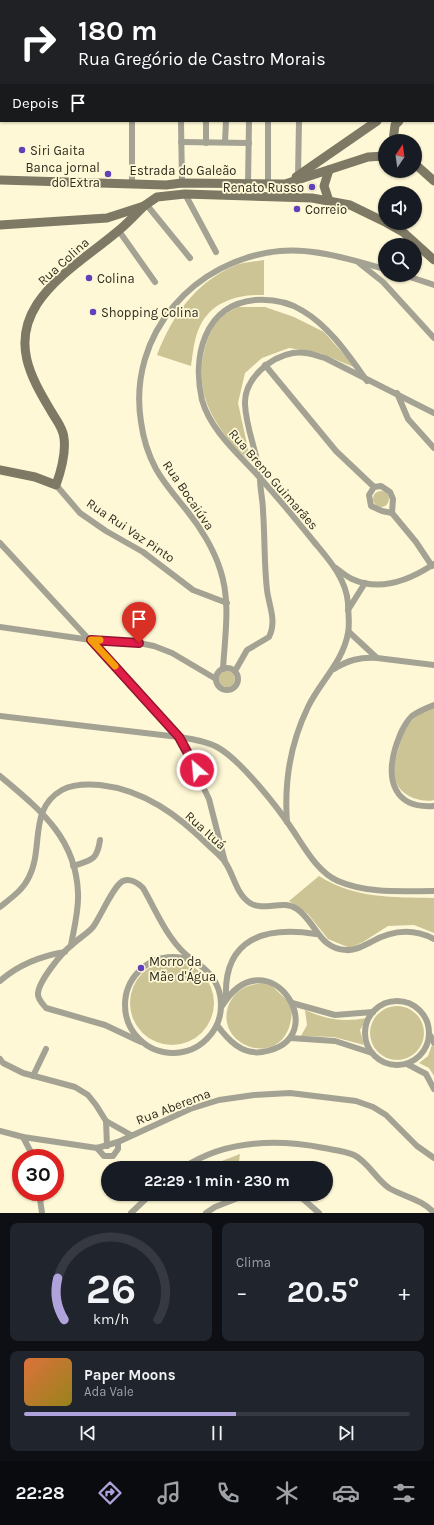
<!DOCTYPE html>
<html lang="pt">
<meta charset="utf-8">
<style>
:root{--surface:#171b24;--page:#20242c;--text:#f1f3f6;--muted:#9ea1a6;--line:#363941;--accent:#b0a3db}
body{margin:0;font-family:Karla,sans-serif;background:var(--page);color:var(--text);height:100vh;display:flex;flex-direction:column;font-size:15px;white-space:nowrap}
*{box-sizing:border-box;margin:0}
p{font-size:13px;color:var(--muted)}
.icon{flex:none;width:22px;height:22px;fill:none;stroke:currentColor;stroke-width:2;stroke-linecap:round;stroke-linejoin:round}
.map{position:relative;height:1213px;overflow:hidden}
.side{display:flex;flex-direction:column;gap:10px;padding:10px;background:#0d0f14;flex:1}
.side>*{flex:none}
.top-card{position:absolute;left:0px;top:0px;width:434px;height:122px;box-shadow:0 1px 3px #0004;background:#202124;color:#fff;overflow:hidden}
.needle{width:26px;rotate:13deg}
.buttons{position:absolute;left:378px;top:134px;display:grid;gap:8px}
.buttons a{display:grid;place-items:center;width:44px;height:44px;border-radius:50%;background:var(--surface);box-shadow:0 1px 3px #0004;font-size:20px}
.speed{position:absolute;left:12px;top:1149px;display:flex;gap:8px;font-size:20px;font-weight:700;text-align:center}
.speed>*{display:grid;place-content:center;width:52px;height:52px;border-radius:50%;background:var(--surface);box-shadow:0 1px 3px #0004;line-height:1}
.speed .limit{border:6px solid #d22;background:#fff;color:#111}
.pin{position:absolute;display:grid;place-items:center;width:34px;height:34px;color:#fff;margin:-41px -17px;border-radius:50% 50% 50% 0;rotate:-45deg;box-shadow:0 0 4px #0007}
.pin .icon{rotate:45deg}
.me{position:absolute;width:44px;margin:-22px;rotate:333deg;stroke-linejoin:round;filter:drop-shadow(0 0 3px #0008)}
.turn{display:flex;align-items:center;gap:14px;height:84px;padding:0 12px;font-size:18px}
.turn .icon{width:52px;height:52px;stroke-width:2.5}
.turn b{display:block;font-size:28px;line-height:34px}
.then{display:flex;align-items:center;height:38px;padding:0 12px;background:#0003;gap:8px;font-size:15px}
.big{font-size:30px;font-weight:700;line-height:1.1}
.side .tile{flex:1;display:flex;flex-direction:column;justify-content:center;gap:6px;min-width:0;padding:0 14px;border-radius:8px;background:var(--page)}
.side .dial{align-items:center;gap:0}
.dial svg{height:104px;overflow:visible;fill:none;stroke:var(--line);stroke-width:7;stroke-linecap:round;text-anchor:middle}
.dial text{fill:var(--text);stroke:none}
.song{display:flex;align-items:center;gap:12px}
.cover{width:48px;height:48px;border-radius:6px;background:linear-gradient(135deg,hsl(20 70% 55%),hsl(50 70% 35%))}
.played{height:4px;border-radius:2px;background:linear-gradient(90deg,var(--accent) 55%,var(--line) 55%)}
.keys{display:flex;justify-content:space-around;direction:ltr}
.heat{display:flex;justify-content:space-between;align-items:center;font-size:22px;direction:ltr}
.side .tiles{flex:1;display:grid;gap:10px;grid-template-columns:1fr 1fr}
.tile:last-child{grid-column:span 2}
.trip{position:absolute;left:101px;top:1161px;width:232px;height:40px;border-radius:20px;background:var(--surface);box-shadow:0 1px 3px #0004;font-weight:700;line-height:40px;text-align:center}
.dock{display:flex;height:64px;justify-content:space-around;align-items:center;background:#090b0e;color:var(--muted)}
.dock .icon{width:28px;height:28px}
.dock .on{color:var(--accent)}
.dock b{font-size:18px;color:var(--text)}
.map>svg:first-child{display:block}
.green{fill:#cdc496}
.lines{fill:none;stroke-linecap:round;stroke-linejoin:round}
.street{stroke:#a4a293;stroke-width:6}
.secondary{stroke:#7d7964;stroke-width:9}
.route-casing{stroke:#92132f;stroke-width:10}
.route{stroke:#e11d48;stroke-width:7}
.slow{stroke:#f59e0b;stroke-width:7}
.poi-dot{fill:#6141b9;stroke:#fff8d6;stroke-width:1.5}
.labels{text-anchor:middle;stroke-width:3.5;stroke-linejoin:round;paint-order:stroke}
.poi-label{font-size:13px;fill:#2e2c1f;stroke:#fff8d6;text-anchor:start}
.street-label{font-size:13px;fill:#2e2c1f;stroke:#fff8d6}
</style>
<div class="map">
<svg width="434" height="1213" viewBox="0 0 434 1213">
<rect width="100%" height="100%" fill="#fff8d6"/>
<g class="green">
<path d="M 0,0 L 130,0 L 1,1 L 1,37 Z"/>
<circle cx="312" cy="187" r="5"/>
<path d="M 264,260 L 264,295 C 239,294 212,301 200,326 C 194,338 193,353 191,366 L 157,355 C 172,316 195,283 234,266 C 242,262 255,262 264,260 Z"/>
<path d="M 238,307 L 265,307 L 294,317 L 324,332 L 356,368 L 320,353 L 289,348 L 262,358 L 245,373 L 238,403 L 251,462 C 233,447 214,424 206,401 C 197,376 202,335 222,317 C 226,313 232,310 238,307 Z"/>
<circle cx="381" cy="499" r="8"/>
<circle cx="227" cy="679" r="8"/>
<path d="M 434,707 L 434,800 C 427,802 420,800 413,798 C 388,787 393,765 400,744 C 402,738 404,730 409,724 C 415,716 424,711 434,707 Z"/>
<path d="M 319,876 C 355,899 393,897 434,898 L 434,933 L 414,925 L 388,926 L 363,942 L 350,948 L 328,939 L 308,914 L 289,901 Z"/>
<circle cx="172" cy="1003" r="42"/>
<path d="M 262,983 L 272,986 L 292,1005 C 294,1077 208,1048 230,1002 C 237,989 247,985 262,983 Z"/>
<circle cx="397" cy="1033" r="27"/>
<path d="M 305,1010 C 327,1020 344,1022 367,1018 L 360,1030 L 364,1045 L 334,1037 L 301,1036 L 307,1025 Z"/>
<path d="M 432,1045 L 434,1047 L 434,1076 L 429,1068 L 419,1063 L 428,1056 Z"/>
<path d="M 240,1154 L 238,1168 L 216,1168 L 214,1164 Z"/>
</g>
<g class="lines">
<g class="street">
<path d="M 344,0 L 345,1"/>
<path d="M 136,1 L 136,0"/>
<path d="M 183,1 L 183,0"/>
<path d="M 205,1 L 205,0"/>
<path d="M 227,1 L 227,0"/>
<path d="M 249,1 L 249,0"/>
<path d="M 269,1 L 269,0"/>
<path d="M 301,1 L 301,0"/>
<path d="M 433,18 L 434,17"/>
<path d="M 181,121 L 182,183"/>
<path d="M 206,121 L 206,143"/>
<path d="M 181,142 L 249,143"/>
<path d="M 225,142 L 226,121"/>
<path d="M 298,177 L 299,121"/>
<path d="M 132,183 L 132,121"/>
<path d="M 248,184 L 249,121"/>
<path d="M 268,185 L 268,121"/>
<path d="M 185,194 L 216,252"/>
<path d="M 146,204 L 190,258"/>
<path d="M 119,231 L 155,282"/>
<path d="M 359,263 L 383,282 L 434,338"/>
<path d="M 404,275 L 434,285"/>
<path d="M 265,365 L 336,451 L 374,487 L 381,486 L 390,492 L 393,499 L 392,513"/>
<path d="M 397,393 L 408,419 L 434,448"/>
<path d="M 56,485 L 80,513 L 106,531 L 143,552 L 193,590 L 227,603"/>
<path d="M 374,487 L 369,495 L 371,506 L 382,511 L 392,513 L 416,542 L 432,566"/>
<path d="M 0,543 L 179,737 L 209,799 L 225,862"/>
<path d="M 336,568 C 341,572 346,576 352,579 C 380,592 410,580 434,564"/>
<path d="M 348,610 L 365,583"/>
<path d="M 0,627 L 91,640 L 139,643 L 154,646 L 172,653 L 216,679"/>
<path d="M 349,632 L 377,658 L 434,665"/>
<circle cx="227" cy="679" r="11"/>
<path d="M 223,669 C 225,635 231,601 220,569 C 214,550 201,528 188,512 C 177,498 165,485 156,469 C 149,456 143,437 141,422 C 127,334 195,259 280,251 C 315,248 352,260 385,269"/>
<path d="M 334,669 C 348,660 360,657 377,658"/>
<path d="M 235,671 L 247,650 L 269,637 C 277,621 269,606 267,590 C 264,564 265,538 263,511 C 263,500 260,490 260,478 C 258,453 246,430 245,404 C 244,379 270,357 293,353 C 304,351 315,355 325,358 L 434,413"/>
<path d="M 434,705 C 426,708 419,711 412,716 C 403,725 399,737 395,749 C 386,781 395,809 434,806"/>
<path d="M 0,716 L 179,737 C 192,739 206,741 217,747 C 241,760 279,809 294,832 C 306,850 318,872 338,881 C 368,894 402,891 434,891"/>
<path d="M 0,776 C 39,809 76,837 78,893 C 79,910 74,928 71,945"/>
<path d="M 287,822 C 284,781 290,744 308,707 C 320,682 343,662 348,633 C 350,624 348,612 348,603 C 346,579 330,561 315,543 C 298,522 280,500 261,479 C 241,456 211,432 202,400 C 192,357 204,305 255,300 C 272,299 289,302 303,311 C 330,327 349,356 367,381"/>
<path d="M 73,866 C 91,860 97,861 100,840"/>
<path d="M 0,907 C 11,898 23,890 29,877 C 44,848 28,809 62,790 C 73,784 88,784 100,785 C 144,790 178,815 208,845 C 214,851 221,856 225,862 C 234,875 236,894 250,903 C 264,912 283,899 297,909 C 316,922 319,949 346,950 C 355,951 363,946 371,942 C 392,930 413,928 434,939"/>
<circle cx="173" cy="1005" r="48"/>
<path d="M 0,981 C 19,964 41,956 65,952"/>
<path d="M 226,999 C 223,938 265,926 316,934"/>
<circle cx="397" cy="1033" r="32"/>
<path d="M 292,1003 L 335,1015 L 373,1012"/>
<path d="M 217,1025 C 228,1040 242,1055 262,1052 C 338,1040 268,932 222,1006"/>
<path d="M 430,1035 L 434,1043"/>
<path d="M 290,1038 L 335,1041 L 372,1053"/>
<path d="M 141,1042 L 105,1025 L 46,1008 C 43,1004 39,1001 38,995 C 37,983 62,952 72,945 C 79,938 87,934 93,927 C 101,916 113,886 123,881 C 130,878 138,883 143,888 C 157,912 169,944 193,960"/>
<path d="M 0,1059 L 3,1063 L 23,1073 L 75,1087 L 88,1095 L 96,1105 L 106,1121 L 131,1135"/>
<path d="M 407,1064 L 426,1074 L 434,1089"/>
<path d="M 33,1076 L 46,1049"/>
<path d="M 106,1121 L 107,1146"/>
<path d="M 0,1131 L 23,1137 L 97,1148 L 118,1142 L 190,1109 L 219,1100 L 254,1095 L 290,1093 L 356,1101 L 373,1107 L 386,1115 L 417,1146 L 434,1158"/>
<path d="M 23,1137 L 34,1158"/>
<path d="M 97,1148 L 104,1156 L 113,1156 L 118,1149 L 118,1142"/>
<path d="M 183,1168 C 225,1140 277,1139 324,1148 C 334,1150 345,1151 354,1155 C 368,1162 376,1179 389,1188 C 404,1197 422,1199 434,1213"/>
<path d="M 39,1192 L 42,1213"/>
<path d="M 292,1194 L 303,1199 L 319,1213"/>
<path d="M 131,1213 L 151,1194"/>
<path d="M 206,1213 L 215,1207 L 248,1194"/>
</g>
<g class="secondary">
<path d="M 433,81 L 434,81"/>
<path d="M 433,97 L 434,96"/>
<path d="M 393,141 L 395,125 L 399,121"/>
<path d="M 415,164 L 434,181"/>
<path d="M 329,170 L 324,186 L 329,201"/>
<path d="M 296,177 L 377,121"/>
<path d="M 0,180 L 166,185 L 182,183 L 285,184 L 368,157 L 385,156"/>
<path d="M 387,223 L 403,232 L 434,260"/>
<path d="M 0,225 L 107,218 L 144,206 L 157,197 L 185,194 L 312,198 L 350,205 L 385,222"/>
<path d="M 0,470 L 35,477 L 56,485 C 61,471 66,453 64,438 C 63,427 56,420 51,411 C 30,376 12,343 37,304 C 57,274 91,254 118,231 C 127,224 136,214 144,206"/>
</g>
</g>
<g class="lines">
<defs>
<path id="route" d="M 139,643 L 91,640 L 179,737 L 197,770"/>
</defs>
<use href="#route" class="route-casing"/>
<use href="#route" class="route"/>
<path class="slow" d="M 100,640 L 91,640 L 115,666"/>
</g>
<g class="poi-dot">
<circle cx="22" cy="150" r="4"/>
<circle cx="108" cy="174" r="4"/>
<circle cx="312" cy="187" r="4"/>
<circle cx="297" cy="209" r="4"/>
<circle cx="89" cy="278" r="4"/>
<circle cx="93" cy="312" r="4"/>
<circle cx="141" cy="968" r="4"/>
</g>
<g class="labels">
<g class="poi-label">
<text x="30" y="155">Siri Gaita</text>
<text x="100" y="172" text-anchor="end">Banca jornal<tspan x="100" dy="15">do Extra</tspan></text>
<text x="304" y="192" text-anchor="end">Renato Russo</text>
<text x="305" y="214">Correio</text>
<text x="97" y="283">Colina</text>
<text x="101" y="317">Shopping Colina</text>
<text x="149" y="966">Morro da<tspan x="149" dy="15">Mãe d'Água</tspan></text>
</g>
<g class="street-label">
<text x="183" y="175">Estrada do Galeão</text>
<text transform="translate(63 261) rotate(-42)" y="5">Rua Colina</text>
<text transform="translate(274 479) rotate(49)" y="5">Rua Breno Guimarães</text>
<text transform="translate(189 495) rotate(56)" y="5">Rua Bocaiúva</text>
<text transform="translate(131 530) rotate(34)" y="5">Rua Rui Vaz Pinto</text>
<text transform="translate(206 830) rotate(42)" y="5">Rua Ituá</text>
<text transform="translate(173 1106) rotate(-21)" y="5">Rua Aberema</text>
</g>
</g>
</svg>
<div class="buttons">
<a><svg class="needle" viewBox="-14 -14 28 28"><path d="M0-13l5 13h-10z" fill="#e53935"/><path d="M0 13l5-13h-10z" fill="#9ea1a6"/></svg></a>
<a><svg class="icon" aria-label="sound" viewBox="0 0 24 24"><path d="M4 9h4l5-4v14l-5-4H4zM17 9q2 3 0 6"/></svg></a>
<a><svg class="icon" aria-label="search" viewBox="0 0 24 24"><circle cx="10" cy="10" r="6"/><path d="M15 15l6 6"/></svg></a>
</div>
<div class="speed"><div class="limit">30</div></div>
<div class="pin" style="left:139px;top:643px;background:#d93025"><svg class="icon" aria-label="arrive" viewBox="0 0 24 24"><path d="M6 21V4h12l-3 4 3 4H6"/></svg></div>
<svg class="me" style="left:197px;top:770px" viewBox="-20 -20 40 40"><circle r="17" fill="#e11d48" stroke="#fff" stroke-width="3"/><path d="M0-11L8 9 0 5-8 9z" fill="#fff"/></svg>
<div class="trip">22:29 · 1 min · 230 m</div>
<div class="top-card">
<div class="turn"><svg class="icon" aria-label="right" viewBox="0 0 24 24"><path d="M7 20v-9h11M14 6l5 5-5 5"/></svg><div><b>180 m</b>Rua Gregório de Castro Morais</div></div>
<div class="then">Depois<svg class="icon" aria-label="arrive" viewBox="0 0 24 24"><path d="M6 21V4h12l-3 4 3 4H6"/></svg></div>
</div>
</div>
<section class="side">
<div class="tiles">
<div class="tile dial"><svg viewBox="0 0 100 80">
<path d="M14 69A42 42 0 1 1 86 69"/>
<path d="M14 69A42 42 0 0 1 9 37" stroke="#b0a3db"/>
<text x="50" y="56" font-size="32" font-weight="700">26</text>
<text x="50" y="72" font-size="11">km/h</text>
</svg></div>
<div class="tile"><p>Clima</p>
<div class="heat"><a>−</a><b class="big">20.5°</b><a>+</a></div>
</div>
<div class="tile">
<div class="song"><i class="cover"></i><div><b>Paper Moons</b><p>Ada Vale</p></div></div>
<div class="played"></div>
<div class="keys"><svg class="icon" aria-label="previous" viewBox="0 0 24 24"><path d="M18 5L8 12l10 7zM5 5v14"/></svg><svg class="icon" aria-label="pause" viewBox="0 0 24 24"><path d="M8 5v14M16 5v14"/></svg><svg class="icon" aria-label="next" viewBox="0 0 24 24"><path d="M6 5l10 7-10 7zM19 5v14"/></svg></div>
</div>
</div>
</section>
<nav class="dock">
<b>22:28</b>
<svg class="icon on" aria-label="directions" viewBox="0 0 24 24"><path d="M12 3l9 9-9 9-9-9zM9 14v-3h6M13 9l2 2-2 2"/></svg>
<svg class="icon" aria-label="music" viewBox="0 0 24 24"><path d="M9 18V5l10-2v13"/><circle cx="6" cy="18" r="3"/><circle cx="16" cy="16" r="3"/></svg>
<svg class="icon" aria-label="phone" viewBox="0 0 24 24"><path d="M5 4h4l2 5-3 2q2 4 5 5l2-3 5 2v4C11 20 4 13 5 4z"/></svg>
<svg class="icon" aria-label="climate" viewBox="0 0 24 24"><path d="M12 3v18M4 7l16 10M4 17L20 7"/></svg>
<svg class="icon" aria-label="car" viewBox="0 0 24 24"><path d="M5 17H2v-5l4-1 3-4h7l3 4 3 1v5h-3M9 17h6M6 11h13"/><circle cx="7" cy="17" r="2"/><circle cx="17" cy="17" r="2"/></svg>
<svg class="icon" aria-label="filters" viewBox="0 0 24 24"><path d="M4 7h16M4 17h16"/><circle cx="9" cy="7" r="2"/><circle cx="15" cy="17" r="2"/></svg>
</nav>
